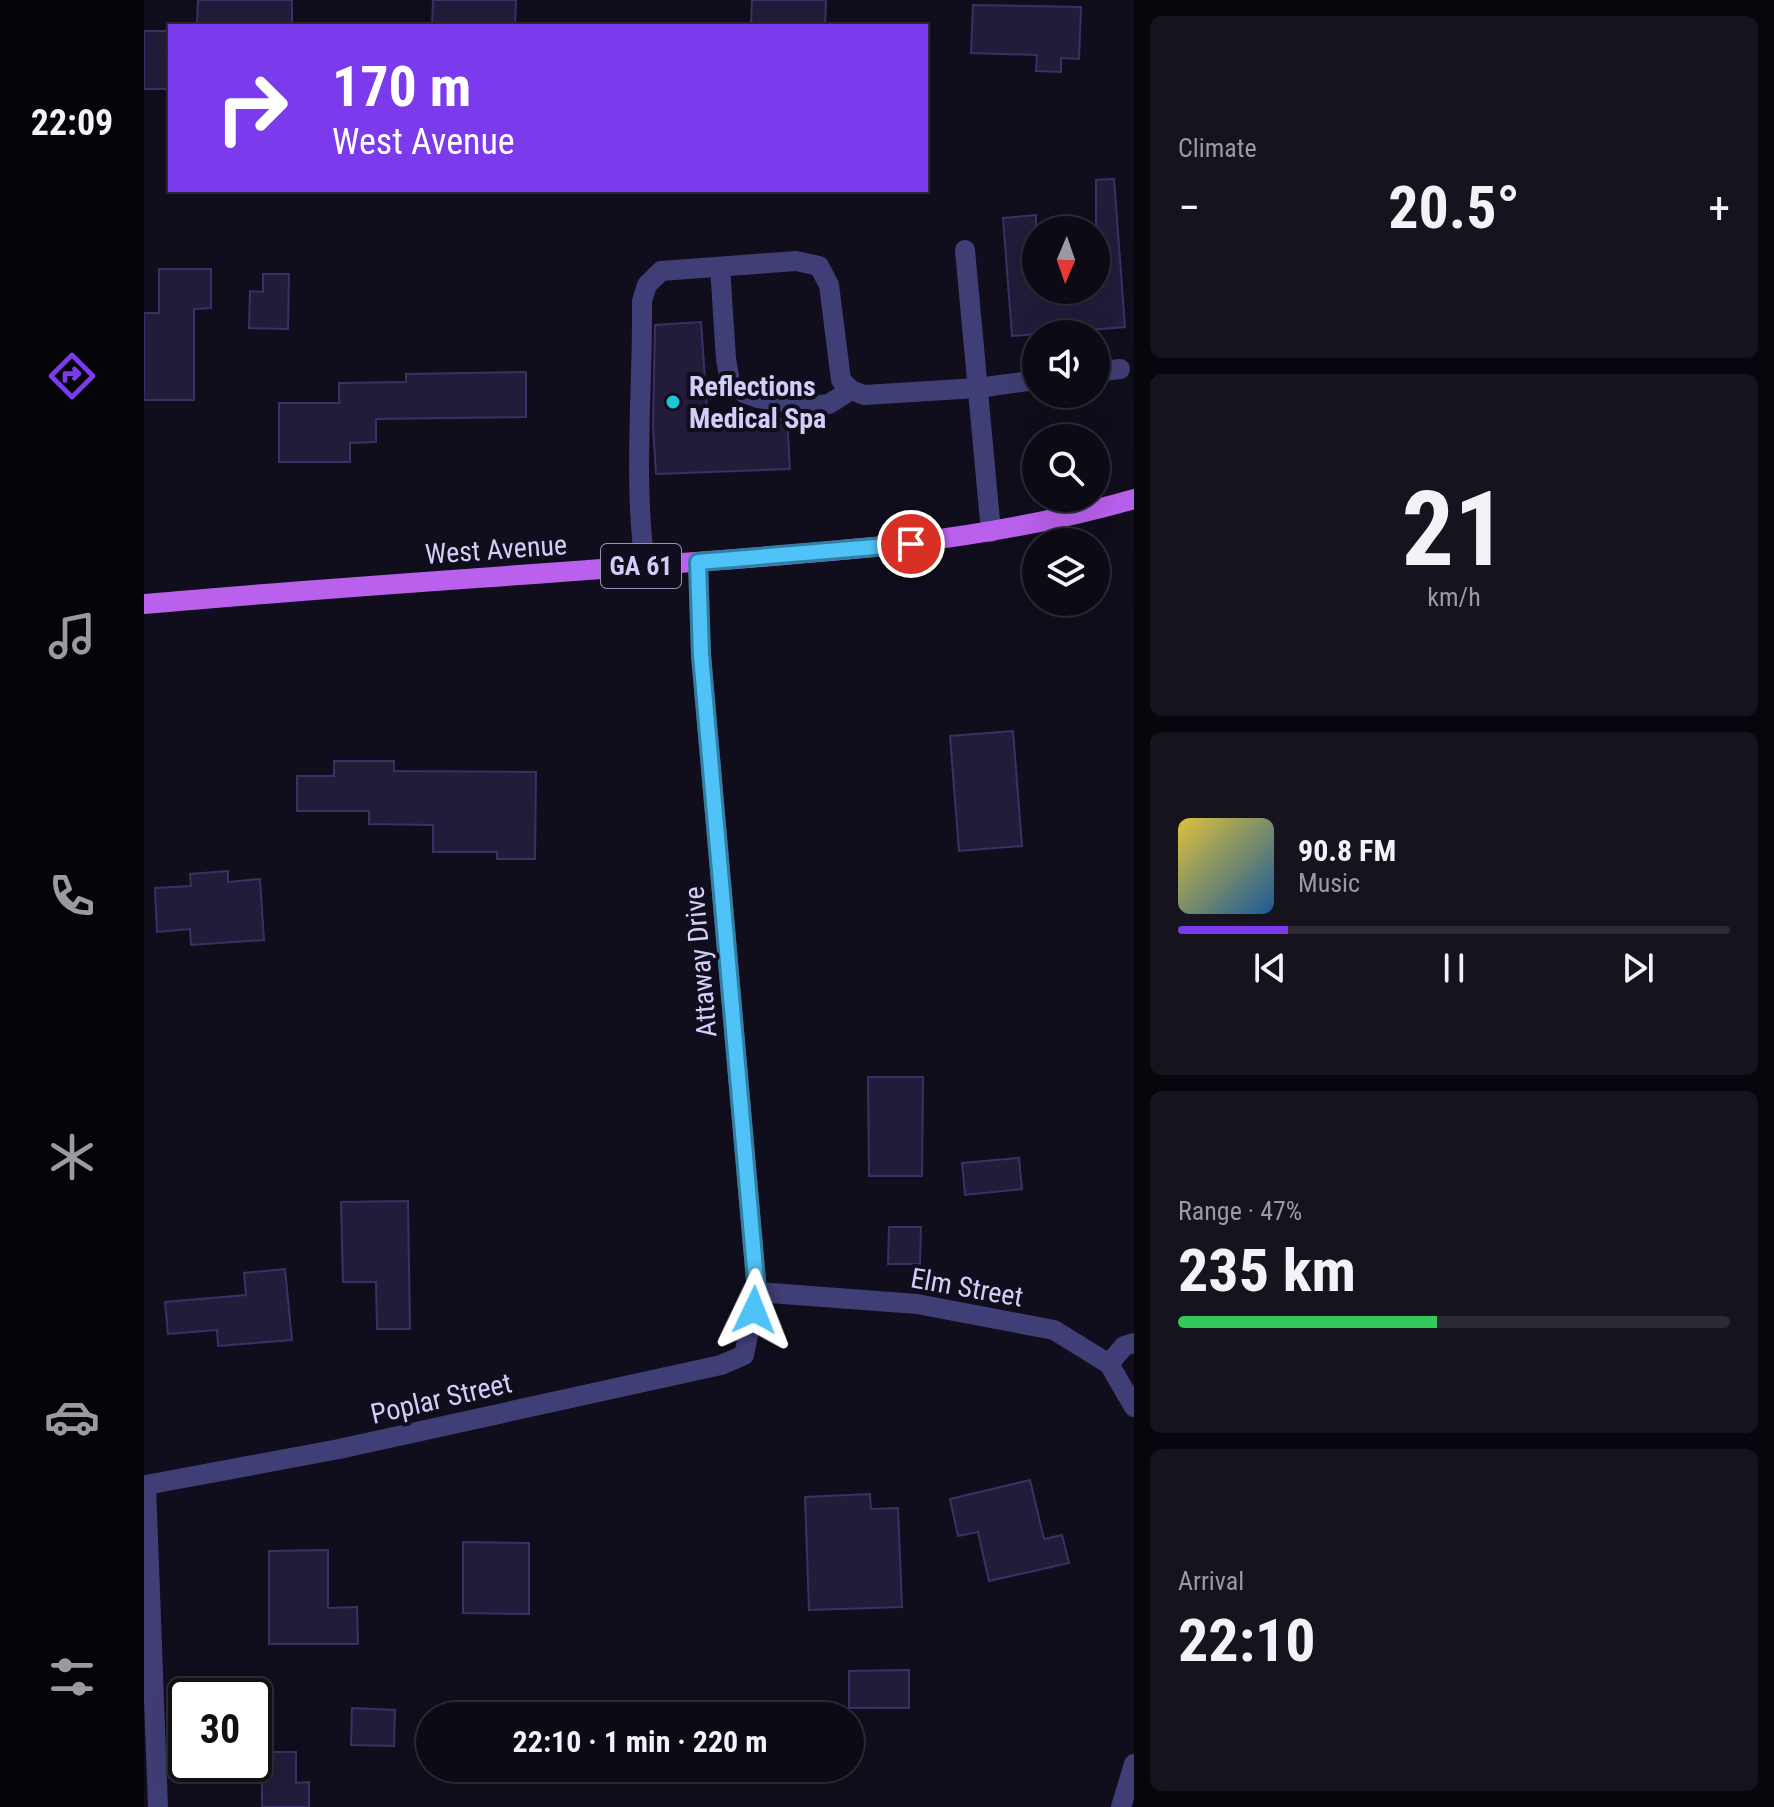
<!DOCTYPE html>
<meta charset="utf-8">
<style>
:root{--surface:#0c0a15;--page:#15131e;--text:#f1f3f6;--muted:#9a9aa0;--line:#2c2b34;--accent:#7c3aed}
body{margin:0;font-family:"Roboto Condensed",sans-serif;background:var(--page);color:var(--text);height:100vh;display:flex;flex-direction:column;font-size:30px;white-space:nowrap}
*{box-sizing:border-box;margin:0}
p{font-size:26px;color:var(--muted)}
.icon{flex:none;width:44px;height:44px;fill:none;stroke:currentColor;stroke-width:2;stroke-linecap:round;stroke-linejoin:round}
.map{position:relative;flex:1;overflow:hidden}
.side{display:flex;flex-direction:column;gap:16px;padding:16px;background:#07060c;width:640px}
.side>*{flex:none}
.guide{position:absolute;left:24px;top:24px;width:760px;height:168px;border-radius:0px;box-shadow:0 8px 32px #0002,0 0 0 2px var(--line);background:#7c3aed;color:#fff;overflow:hidden}
.needle{width:52px;rotate:182deg}
.buttons{position:absolute;left:878px;top:216px;display:grid;gap:16px}
.buttons a{display:grid;place-items:center;width:88px;height:88px;border-radius:50%;background:var(--surface);box-shadow:0 8px 32px #0002,0 0 0 2px var(--line);font-size:40px}
.speed{position:absolute;left:24px;top:1678px;display:flex;gap:16px;font-size:40px;font-weight:700;text-align:center}
.speed>*{display:grid;place-content:center;width:104px;height:104px;border-radius:50%;background:var(--surface);box-shadow:0 8px 32px #0002,0 0 0 2px var(--line);line-height:1}
.speed .limit{border:4px solid #111;border-radius:12px;background:#fff;color:#111}
.pin{position:absolute;display:grid;place-items:center;width:68px;height:68px;color:#fff;margin:-34px;border:4px solid #fff;border-radius:50%;box-shadow:0 2px 8px #0007}
.me{position:absolute;width:88px;margin:-44px;rotate:2deg;stroke-linejoin:round;filter:drop-shadow(0 0 6px #0008)}
.turn{display:flex;align-items:center;gap:28px;height:168px;padding:0 32px;font-size:36px}
.turn .icon{width:104px;height:104px;stroke-width:2.5}
.turn b{display:block;font-size:56px;line-height:68px}
.big{font-size:60px;font-weight:700;line-height:1.1}
.side .tile{flex:1;display:flex;flex-direction:column;justify-content:center;gap:12px;min-width:0;padding:0 28px;border-radius:12px;background:var(--page)}
.side .dial{align-items:center;gap:0}
.dial b{font-size:104px;line-height:1}
.song{display:flex;align-items:center;gap:24px}
.cover{width:96px;height:96px;border-radius:12px;background:linear-gradient(135deg,hsl(50 70% 55%),hsl(210 70% 35%))}
.played{height:8px;border-radius:4px;background:linear-gradient(90deg,var(--accent) 20%,var(--line) 20%)}
.keys{display:flex;justify-content:space-around;direction:ltr}
.heat{display:flex;justify-content:space-between;align-items:center;font-size:44px;direction:ltr}
.charge{height:12px;border-radius:6px;background:linear-gradient(90deg,#34c759 47%,var(--line) 0)}
.trip{position:absolute;left:272px;top:1702px;width:448px;height:80px;border-radius:40px;background:var(--surface);box-shadow:0 8px 32px #0002,0 0 0 2px var(--line);font-weight:700;line-height:80px;text-align:center}
main{display:flex;flex:1;min-height:0}
.dock{display:flex;flex-direction:column;width:144px;justify-content:space-around;align-items:center;background:#050408;color:var(--muted)}
.dock .icon{width:56px;height:56px}
.dock .current{color:var(--accent)}
.dock b{font-size:36px;color:var(--text)}
.map>svg:first-child{display:block}
.building{fill:#221c3a;stroke:#3b3064;stroke-width:2}
.lines{fill:none;stroke-linecap:round;stroke-linejoin:round}
.minor{stroke:#403e76;stroke-width:20}
.major{stroke:#b961ed;stroke-width:20}
.route-casing{stroke:#337fa1;stroke-width:20}
.route{stroke:#4fc3f7;stroke-width:14}
.poi-dot{fill:#19c6da;stroke:#100e1c;stroke-width:3}
.labels{text-anchor:middle;stroke-width:8;stroke-linejoin:round;paint-order:stroke}
.shield{fill:#100e1c;stroke:#9894b7;stroke-width:2}
.shield-label{font-size:26px;font-weight:bold;fill:#d3cef9}
.poi-label{font-size:28px;font-weight:bold;fill:#d3cef9;stroke:#100e1c;text-anchor:start}
.street-label{font-size:28px;fill:#d3cef9;stroke:#100e1c}
</style>
<main>
<nav class="dock">
<b>22:09</b>
<svg class="icon current" aria-label="directions" viewBox="0 0 24 24"><path d="M12 3l9 9-9 9-9-9zM9 14v-3h6M13 9l2 2-2 2"/></svg>
<svg class="icon" aria-label="music" viewBox="0 0 24 24"><path d="M9 18V5l10-2v13"/><circle cx="6" cy="18" r="3"/><circle cx="16" cy="16" r="3"/></svg>
<svg class="icon" aria-label="phone" viewBox="0 0 24 24"><path d="M5 4h4l2 5-3 2q2 4 5 5l2-3 5 2v4C11 20 4 13 5 4z"/></svg>
<svg class="icon" aria-label="climate" viewBox="0 0 24 24"><path d="M12 3v18M4 7l16 10M4 17L20 7"/></svg>
<svg class="icon" aria-label="car" viewBox="0 0 24 24"><path d="M5 17H2v-5l4-1 3-4h7l3 4 3 1v5h-3M9 17h6M6 11h13"/><circle cx="7" cy="17" r="2"/><circle cx="17" cy="17" r="2"/></svg>
<svg class="icon" aria-label="filters" viewBox="0 0 24 24"><path d="M4 7h16M4 17h16"/><circle cx="9" cy="7" r="2"/><circle cx="15" cy="17" r="2"/></svg>
</nav>
<div class="map">
<svg width="990" height="1807" viewBox="0 0 990 1807">
<rect width="100%" height="100%" fill="#100e1c"/>
<g class="building">
<path d="M 54,0 L 148,0 L 148,26 L 53,24 Z"/>
<path d="M 289,0 L 372,0 L 371,26 L 288,26 Z"/>
<path d="M 608,0 L 682,0 L 681,26 L 607,26 Z"/>
<path d="M 829,5 L 937,7 L 935,59 L 917,58 L 917,72 L 892,71 L 893,55 L 827,53 Z"/>
<rect x="0" y="31" width="26" height="58"/>
<path d="M 970,179 L 981,327 L 868,336 L 859,218 L 892,215 L 892,290 L 952,290 L 952,180 Z"/>
<path d="M 15,269 L 67,269 L 67,308 L 50,309 L 50,400 L 0,400 L 0,313 L 15,313 Z"/>
<path d="M 119,274 L 145,274 L 144,329 L 105,328 L 106,291 L 119,292 Z"/>
<path d="M 557,322 L 564,422 L 572,421 L 573,424 L 643,419 L 646,469 L 512,474 L 509,426 L 511,325 Z"/>
<path d="M 382,372 L 382,417 L 232,419 L 232,442 L 206,443 L 206,462 L 135,462 L 135,403 L 195,403 L 195,383 L 262,382 L 262,374 Z"/>
<path d="M 869,731 L 878,846 L 815,851 L 806,736 Z"/>
<path d="M 190,761 L 250,761 L 250,771 L 392,772 L 391,859 L 353,859 L 353,852 L 289,852 L 289,825 L 225,824 L 225,811 L 153,811 L 153,776 L 190,776 Z"/>
<path d="M 84,871 L 84,882 L 116,879 L 120,940 L 47,945 L 46,929 L 13,932 L 11,888 L 47,886 L 46,874 Z"/>
<path d="M 724,1077 L 779,1077 L 778,1176 L 725,1176 Z"/>
<path d="M 875,1158 L 878,1189 L 821,1195 L 818,1163 Z"/>
<path d="M 264,1201 L 266,1329 L 233,1329 L 232,1282 L 199,1282 L 197,1202 Z"/>
<path d="M 745,1227 L 777,1227 L 776,1264 L 744,1264 Z"/>
<path d="M 141,1269 L 148,1340 L 74,1346 L 73,1330 L 24,1334 L 21,1302 L 102,1295 L 100,1273 Z"/>
<path d="M 886,1480 L 900,1539 L 918,1535 L 925,1563 L 845,1581 L 834,1532 L 814,1536 L 806,1499 Z"/>
<path d="M 726,1494 L 727,1509 L 754,1508 L 758,1607 L 665,1610 L 661,1497 Z"/>
<path d="M 319,1542 L 385,1543 L 385,1614 L 319,1613 Z"/>
<path d="M 184,1550 L 184,1608 L 213,1607 L 214,1644 L 125,1644 L 125,1551 Z"/>
<path d="M 765,1670 L 765,1708 L 705,1708 L 705,1671 Z"/>
<path d="M 208,1708 L 251,1710 L 250,1746 L 207,1745 Z"/>
<path d="M 110,1752 L 152,1752 L 152,1783 L 165,1782 L 165,1807 L 118,1807 L 118,1776 L 110,1776 Z"/>
</g>
<g class="lines">
<g class="minor">
<path d="M 821,250 L 847,532"/>
<path d="M 576,267 L 582,359 L 586,382 L 600,393 L 614,398 L 670,406 L 685,404 L 707,390"/>
<path d="M 952,372 L 976,369"/>
<path d="M 501,566 C 489,476 499,391 498,301 L 503,285 L 517,271 L 652,261 L 675,266 L 685,285 L 697,380 L 707,390 L 720,395 L 834,388 L 892,380"/>
<path d="M 613,1292 L 773,1304 L 910,1330 L 965,1364 L 990,1407"/>
<path d="M 965,1364 L 980,1346 L 990,1343"/>
<path d="M 14,1807 L 2,1485 L 195,1449 L 577,1365 L 600,1355 L 613,1292 L 557,655 L 554,562"/>
<path d="M 977,1807 L 990,1764"/>
</g>
<path class="major" d="M 0,604 C 179,588 358,577 536,563 C 692,552 839,542 990,499"/>
</g>
<g class="lines">
<defs>
<path id="route" d="M 610,1310 L 613,1292 L 557,655 L 554,562 L 767,544"/>
</defs>
<use href="#route" class="route-casing"/>
<use href="#route" class="route"/>
</g>
<circle class="poi-dot" cx="529" cy="402" r="8"/>
<g class="labels">
<rect class="shield" x="457" y="544" width="80" height="44" rx="6"/>
<g class="shield-label">
<text x="497" y="575">GA 61</text>
</g>
<g class="poi-label">
<text x="545" y="396">Reflections<tspan x="545" dy="32">Medical Spa</tspan></text>
</g>
<g class="street-label">
<text transform="translate(352 549) rotate(-4)" y="10">West Avenue</text>
<text transform="translate(556 962) rotate(-95)" y="10">Attaway Drive</text>
<text transform="translate(823 1287) rotate(10)" y="10">Elm Street</text>
<text transform="translate(297 1398) rotate(-13)" y="10">Poplar Street</text>
</g>
</g>
</svg>
<div class="buttons">
<a><svg class="needle" viewBox="-14 -14 28 28"><path d="M0-13l5 13h-10z" fill="#e53935"/><path d="M0 13l5-13h-10z" fill="#9a9aa0"/></svg></a>
<a><svg class="icon" aria-label="sound" viewBox="0 0 24 24"><path d="M4 9h4l5-4v14l-5-4H4zM17 9q2 3 0 6"/></svg></a>
<a><svg class="icon" aria-label="search" viewBox="0 0 24 24"><circle cx="10" cy="10" r="6"/><path d="M15 15l6 6"/></svg></a>
<a><svg class="icon" aria-label="layers" viewBox="0 0 24 24"><path d="M12 4l9 5-9 5-9-5zM3 14l9 5 9-5"/></svg></a>
</div>
<div class="speed"><div class="limit">30</div></div>
<div class="pin" style="left:767px;top:544px;background:#d93025"><svg class="icon" aria-label="arrive" viewBox="0 0 24 24"><path d="M6 21V4h12l-3 4 3 4H6"/></svg></div>
<svg class="me" style="left:610px;top:1310px" viewBox="-20 -20 40 40"><path d="M0-17L14 15 0 8-14 15z" fill="#4fc3f7" stroke="#fff" stroke-width="4"/></svg>
<div class="trip">22:10 · 1 min · 220 m</div>
<div class="guide">
<div class="turn"><svg class="icon" aria-label="right" viewBox="0 0 24 24"><path d="M7 20v-9h11M14 6l5 5-5 5"/></svg><div><b>170 m</b>West Avenue</div></div>
</div>
</div>
<section class="side">
<div class="tile"><p>Climate</p>
<div class="heat"><a>−</a><b class="big">20.5°</b><a>+</a></div>
</div>
<div class="tile dial"><b>21</b><p>km/h</p></div>
<div class="tile">
<div class="song"><i class="cover"></i><div><b>90.8 FM</b><p>Music</p></div></div>
<div class="played"></div>
<div class="keys"><svg class="icon" aria-label="previous" viewBox="0 0 24 24"><path d="M18 5L8 12l10 7zM5 5v14"/></svg><svg class="icon" aria-label="pause" viewBox="0 0 24 24"><path d="M8 5v14M16 5v14"/></svg><svg class="icon" aria-label="next" viewBox="0 0 24 24"><path d="M6 5l10 7-10 7zM19 5v14"/></svg></div>
</div>
<div class="tile"><p>Range · 47%</p><b class="big">235 km</b><div class="charge"></div></div>
<div class="tile"><p>Arrival</p><b class="big">22:10</b></div>
</section>
</main>
